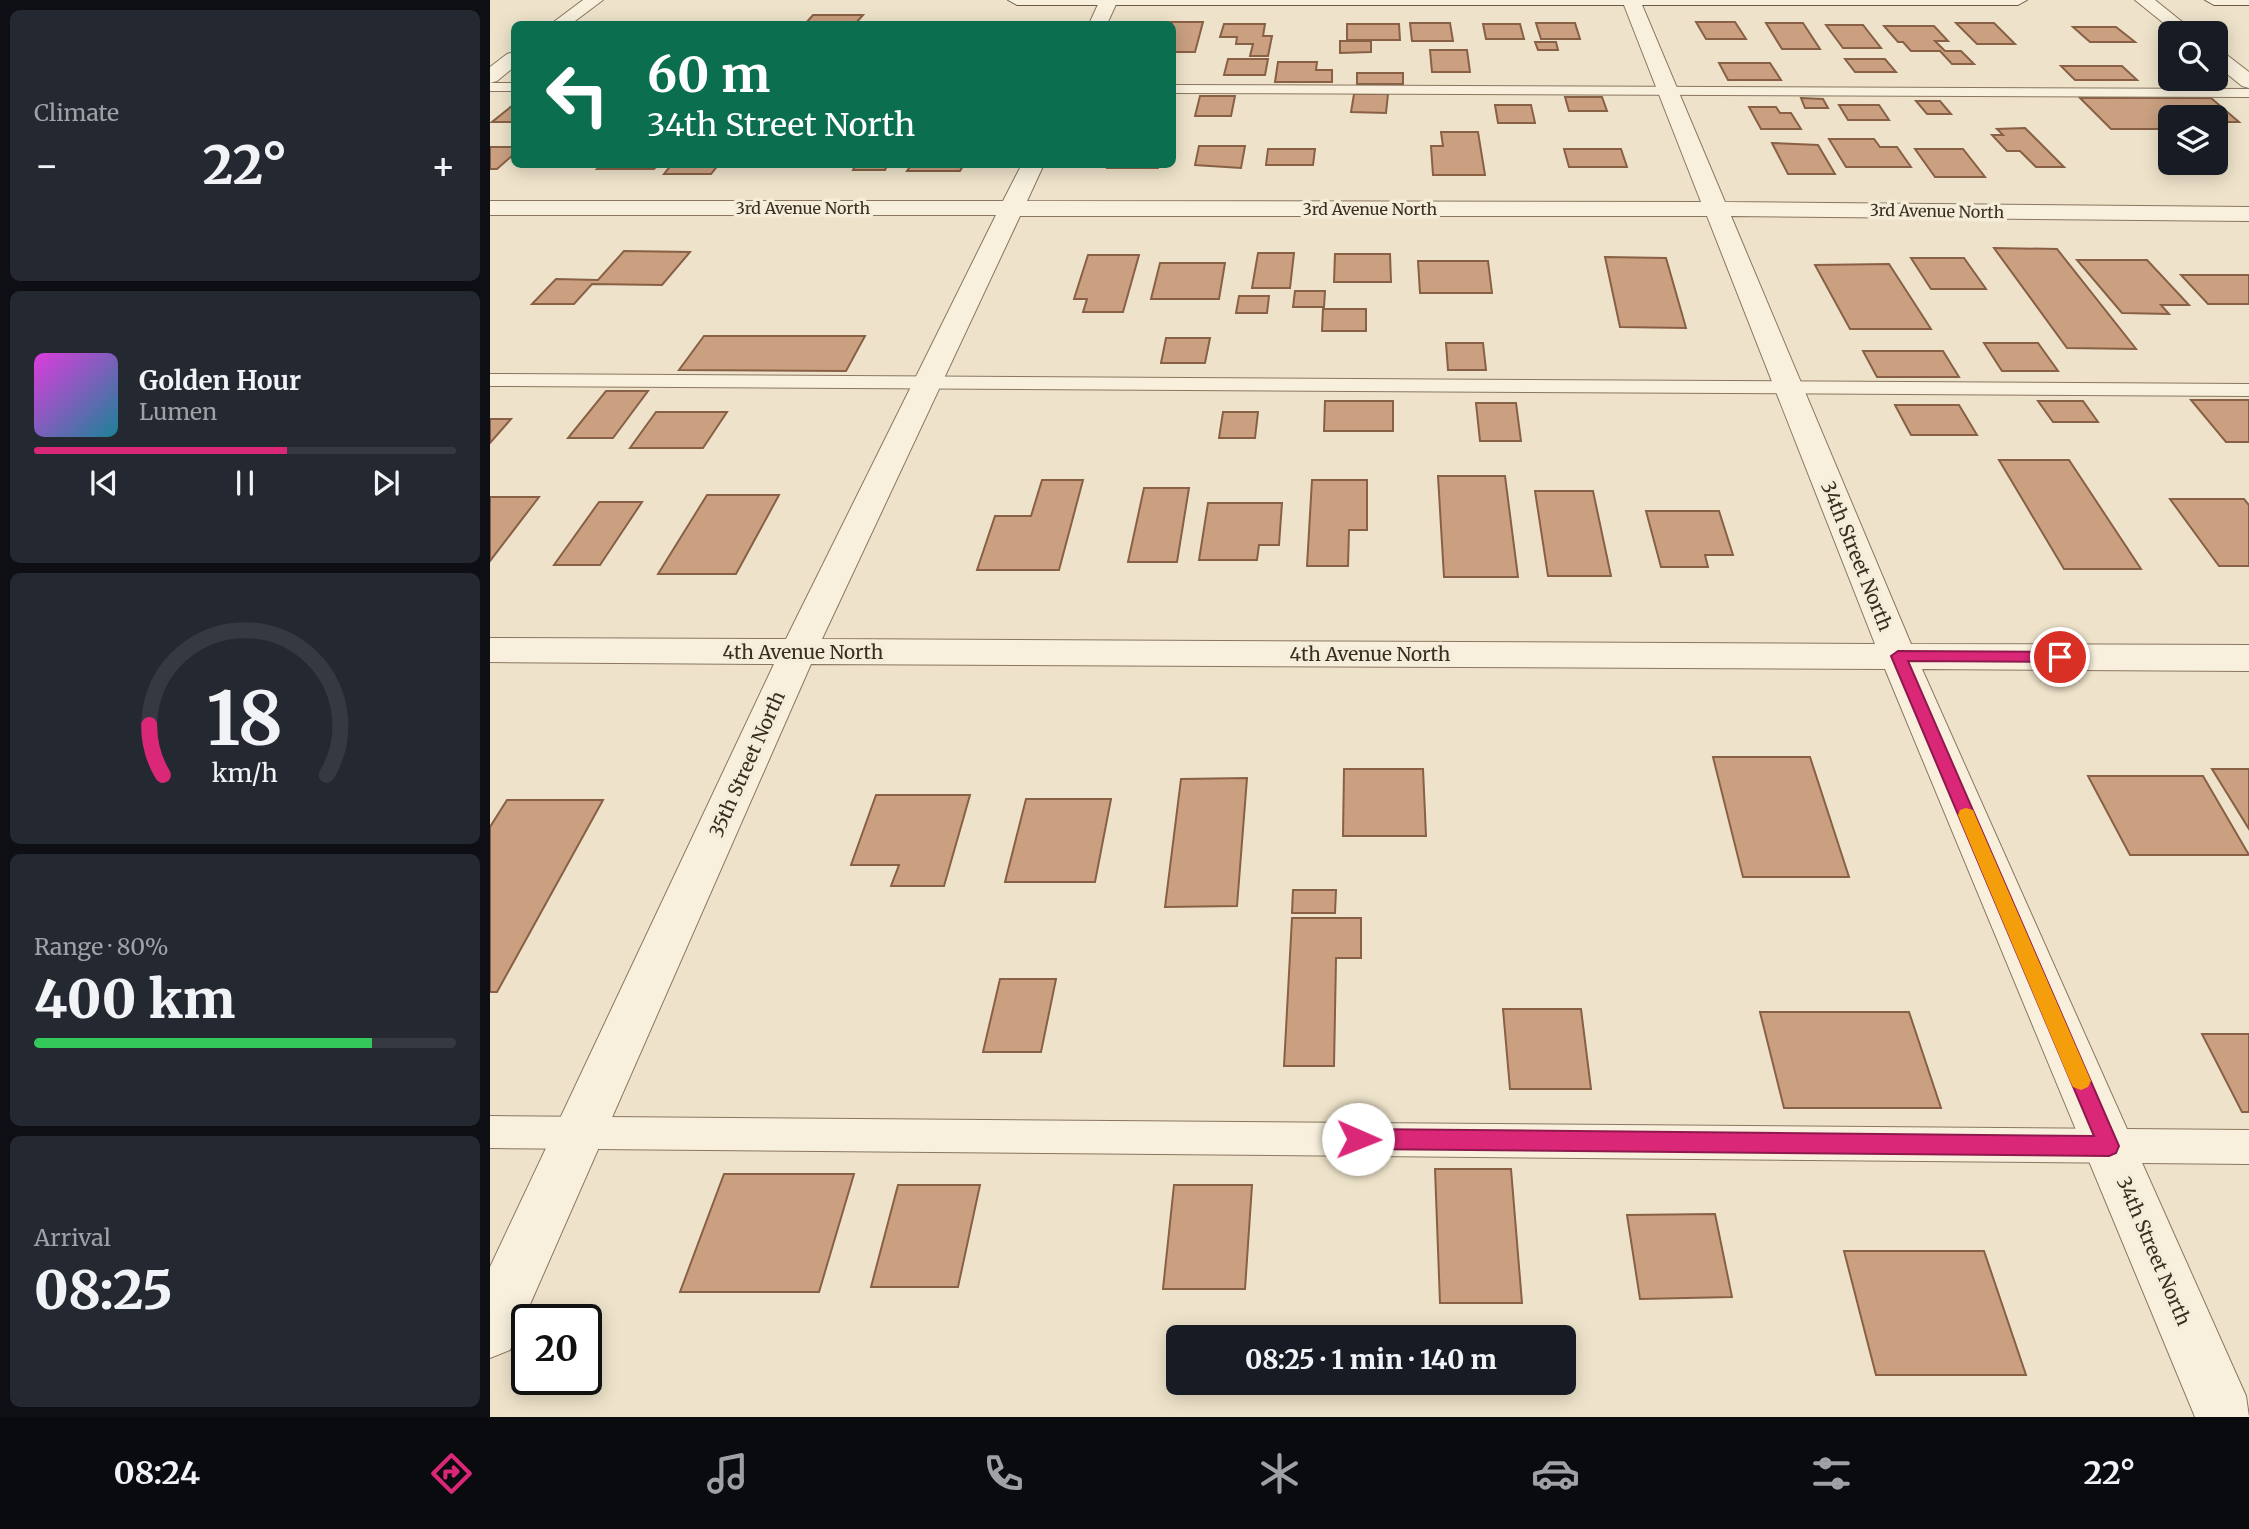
<!DOCTYPE html>
<meta charset="utf-8">
<style>
:root{--surface:#171b24;--page:#242831;--text:#f1f3f6;--muted:#9ea1a6;--line:#363941;--accent:#db2777}
body{margin:0;font-family:Merriweather,serif;background:var(--page);color:var(--text);height:100vh;display:flex;flex-direction:column;font-size:26px;white-space:nowrap}
*{box-sizing:border-box;margin:0}
p{font-size:23px;color:var(--muted)}
.icon{flex:none;width:38px;height:38px;fill:none;stroke:currentColor;stroke-width:2;stroke-linecap:round;stroke-linejoin:round}
.map{position:relative;flex:1;overflow:hidden}
.details{display:flex;flex-direction:column;gap:10px;padding:10px;background:#0d0f14;width:490px}
.details>*{flex:none}
.top-card{position:absolute;left:21px;top:21px;width:665px;height:147px;border-radius:10px;box-shadow:0 4px 18px #0003;background:#0b6e4f;color:#fff;overflow:hidden}
.buttons{position:absolute;left:1668px;top:21px;display:grid;gap:14px}
.buttons a{display:grid;place-items:center;width:70px;height:70px;border-radius:10px;background:var(--surface);box-shadow:0 4px 18px #0003;font-size:35px}
.speed{position:absolute;left:21px;top:1304px;display:flex;gap:14px;font-size:35px;font-weight:700;text-align:center}
.speed>*{display:grid;place-content:center;width:91px;height:91px;border-radius:50%;background:var(--surface);box-shadow:0 4px 18px #0003;line-height:1}
.speed .limit{border:4px solid #111;border-radius:10px;background:#fff;color:#111}
.pin{position:absolute;display:grid;place-items:center;width:60px;height:60px;color:#fff;margin:-30px;border:4px solid #fff;border-radius:50%;box-shadow:0 2px 7px #0007}
.me{position:absolute;width:77px;margin:-38px;rotate:91deg;stroke-linejoin:round;filter:drop-shadow(0 0 5px #0008)}
.turn{display:flex;align-items:center;gap:24px;height:147px;padding:0 21px;font-size:32px}
.turn .icon{width:91px;height:91px;stroke-width:2.5}
.turn b{display:block;font-size:49px;line-height:60px}
.big{font-size:52px;font-weight:800;line-height:1.1}
.details .widget{flex:1;display:flex;flex-direction:column;justify-content:center;gap:10px;min-width:0;padding:0 24px;border-radius:10px;background:var(--page)}
.details .dial{align-items:center;gap:0}
.dial svg{height:182px;overflow:visible;fill:none;stroke:var(--line);stroke-width:7;stroke-linecap:round;text-anchor:middle}
.dial text{fill:var(--text);stroke:none}
.song{display:flex;align-items:center;gap:21px}
.cover{width:84px;height:84px;border-radius:10px;background:linear-gradient(135deg,hsl(300 70% 55%),hsl(190 70% 35%))}
.played{height:7px;border-radius:4px;background:linear-gradient(90deg,var(--accent) 60%,var(--line) 60%)}
.keys{display:flex;justify-content:space-around;direction:ltr}
.heat{display:flex;justify-content:space-between;align-items:center;font-size:38px;direction:ltr}
.charge{height:10px;border-radius:5px;background:linear-gradient(90deg,#34c759 80%,var(--line) 0)}
.trip{position:absolute;left:676px;top:1325px;width:410px;height:70px;border-radius:10px;background:var(--surface);box-shadow:0 4px 18px #0003;font-weight:800;line-height:70px;text-align:center}
.tab-bar{display:flex;height:112px;justify-content:space-around;align-items:center;background:#090b0e;color:var(--muted)}
.tab-bar .icon{width:49px;height:49px}
.tab-bar .selected{color:var(--accent)}
.tab-bar b{font-size:32px;color:var(--text)}
main{display:flex;flex:1;min-height:0}
.map>svg:first-child{display:block}
.building{fill:#caa081;stroke:#886045;stroke-width:2}
.lines{fill:none;stroke-linecap:round;stroke-linejoin:round}
.lane-casing{stroke:#8a765f;stroke-width:2}
.street-casing{stroke:#8a765f;stroke-width:2}
.secondary-casing{stroke:#6c5742;stroke-width:2}
.lane{fill:#f8f0dd;fill-rule:evenodd}
.street{fill:#f8f0dd;fill-rule:evenodd}
.secondary{fill:#f8f0dd;fill-rule:evenodd}
.route{fill:#db2777;stroke:#8e194d;stroke-width:2}
.slow{fill:#f59e0b}
.labels{text-anchor:middle;stroke-width:7;stroke-linejoin:round;paint-order:stroke}
.far-street-label{font-size:16px;fill:#3b2e21;stroke:#f5edd9}
.street-label{font-size:19px;fill:#3b2e21;stroke:#f5edd9}
</style>
<main>
<section class="details">
<div class="widget"><p>Climate</p>
<div class="heat"><a>−</a><b class="big">22°</b><a>+</a></div>
</div>
<div class="widget">
<div class="song"><i class="cover"></i><div><b>Golden Hour</b><p>Lumen</p></div></div>
<div class="played"></div>
<div class="keys"><svg class="icon" aria-label="previous" viewBox="0 0 24 24"><path d="M18 5L8 12l10 7zM5 5v14"/></svg><svg class="icon" aria-label="pause" viewBox="0 0 24 24"><path d="M8 5v14M16 5v14"/></svg><svg class="icon" aria-label="next" viewBox="0 0 24 24"><path d="M6 5l10 7-10 7zM19 5v14"/></svg></div>
</div>
<div class="widget dial"><svg viewBox="0 0 100 80">
<path d="M14 69A42 42 0 1 1 86 69"/>
<path d="M14 69A42 42 0 0 1 8 47" stroke="#db2777"/>
<text x="50" y="56" font-size="32" font-weight="700">18</text>
<text x="50" y="72" font-size="11">km/h</text>
</svg></div>
<div class="widget"><p>Range · 80%</p><b class="big">400 km</b><div class="charge"></div></div>
<div class="widget"><p>Arrival</p><b class="big">08:25</b></div>
</section>
<div class="map">
<svg width="1759" height="1417" viewBox="0 0 1759 1417">
<rect width="100%" height="100%" fill="#eee3ca"/>
<g class="building">
<path d="M 323,15 L 373,15 L 365,24 L 315,24 Z"/>
<path d="M 670,22 L 713,22 L 705,52 L 682,52 L 682,24 L 670,24 Z"/>
<path d="M 1206,22 L 1245,22 L 1256,39 L 1216,39 Z"/>
<path d="M 920,23 L 960,23 L 963,41 L 922,41 Z"/>
<path d="M 1046,23 L 1085,23 L 1090,39 L 1051,39 Z"/>
<path d="M 1276,23 L 1313,23 L 1330,49 L 1292,49 Z"/>
<path d="M 1466,23 L 1504,23 L 1525,44 L 1487,44 Z"/>
<path d="M 734,24 L 775,24 L 773,36 L 782,36 L 778,56 L 760,56 L 763,44 L 746,44 L 747,37 L 730,37 Z"/>
<path d="M 857,24 L 909,24 L 910,40 L 857,40 Z"/>
<path d="M 993,24 L 1030,24 L 1034,39 L 996,39 Z"/>
<path d="M 1336,25 L 1373,25 L 1391,48 L 1353,48 Z"/>
<path d="M 1394,26 L 1444,26 L 1458,41 L 1445,41 L 1455,51 L 1471,51 L 1484,64 L 1462,64 L 1450,51 L 1421,51 L 1413,42 L 1408,42 Z"/>
<path d="M 1583,27 L 1626,27 L 1645,42 L 1600,42 Z"/>
<path d="M 850,41 L 881,41 L 881,52 L 850,53 Z"/>
<path d="M 1045,42 L 1066,42 L 1068,50 L 1048,50 Z"/>
<path d="M 940,50 L 977,50 L 980,72 L 942,72 Z"/>
<path d="M 738,59 L 778,59 L 775,75 L 734,75 Z"/>
<path d="M 1355,59 L 1395,59 L 1406,72 L 1365,72 Z"/>
<path d="M 788,62 L 827,62 L 826,70 L 842,70 L 842,82 L 785,82 Z"/>
<path d="M 1229,63 L 1280,63 L 1291,80 L 1238,80 Z"/>
<path d="M 1571,66 L 1632,66 L 1647,80 L 1585,80 Z"/>
<rect x="867" y="73" width="46" height="11"/>
<path d="M 864,94 L 898,94 L 896,113 L 861,112 Z"/>
<path d="M 710,96 L 745,96 L 741,116 L 705,116 Z"/>
<path d="M 1075,97 L 1112,97 L 1117,111 L 1079,111 Z"/>
<path d="M 1311,98 L 1333,99 L 1338,108 L 1315,108 Z"/>
<path d="M 1590,98 L 1721,98 L 1749,122 L 1726,122 L 1726,117 L 1680,117 L 1680,129 L 1621,129 Z"/>
<path d="M 1426,101 L 1450,101 L 1461,114 L 1437,114 Z"/>
<path d="M 23,105 L 24,122 L 2,122 Z"/>
<path d="M 1005,105 L 1041,105 L 1045,123 L 1008,123 Z"/>
<path d="M 1349,105 L 1389,105 L 1399,120 L 1358,120 Z"/>
<path d="M 1259,107 L 1286,107 L 1290,113 L 1301,113 L 1311,129 L 1271,129 Z"/>
<path d="M 1535,128 L 1574,167 L 1546,167 L 1530,151 L 1517,151 L 1502,135 L 1513,135 L 1507,129 Z"/>
<path d="M 951,132 L 988,132 L 995,175 L 943,175 L 941,146 L 953,146 Z"/>
<path d="M 1339,139 L 1384,139 L 1390,147 L 1407,147 L 1421,167 L 1356,167 Z"/>
<path d="M 1282,143 L 1328,145 L 1345,174 L 1298,174 Z"/>
<path d="M 709,146 L 755,146 L 751,168 L 705,165 Z"/>
<path d="M 0,147 L 24,147 L 24,154 L 7,169 L 0,169 Z"/>
<path d="M 778,149 L 825,149 L 823,165 L 776,165 Z"/>
<path d="M 1074,149 L 1131,149 L 1137,167 L 1079,167 Z"/>
<path d="M 1425,149 L 1473,149 L 1495,177 L 1445,177 Z"/>
<path d="M 112,164 L 169,164 L 164,169 L 107,169 Z"/>
<path d="M 182,164 L 229,164 L 221,174 L 174,174 Z"/>
<path d="M 366,164 L 398,164 L 395,170 L 363,170 Z"/>
<path d="M 422,164 L 474,164 L 470,171 L 417,171 Z"/>
<path d="M 618,164 L 670,164 L 668,168 L 617,168 Z"/>
<path d="M 1504,248 L 1567,249 L 1646,349 L 1577,348 Z"/>
<path d="M 134,251 L 200,252 L 172,285 L 102,284 L 84,304 L 42,304 L 66,279 L 108,280 Z"/>
<path d="M 768,253 L 804,253 L 800,288 L 762,288 Z"/>
<path d="M 845,254 L 900,254 L 901,282 L 844,282 Z"/>
<path d="M 598,255 L 649,255 L 633,312 L 593,312 L 597,299 L 584,299 Z"/>
<path d="M 1115,257 L 1176,258 L 1196,328 L 1130,327 Z"/>
<path d="M 1421,258 L 1474,258 L 1496,289 L 1441,289 Z"/>
<path d="M 1587,260 L 1657,260 L 1699,305 L 1671,305 L 1679,314 L 1632,313 Z"/>
<path d="M 928,261 L 998,261 L 1002,293 L 930,293 Z"/>
<path d="M 670,263 L 735,263 L 729,299 L 661,299 Z"/>
<path d="M 1399,264 L 1441,329 L 1360,329 L 1325,265 Z"/>
<path d="M 1691,275 L 1759,275 L 1759,304 L 1718,304 Z"/>
<path d="M 805,291 L 835,291 L 834,307 L 803,307 Z"/>
<path d="M 749,296 L 779,296 L 777,313 L 746,313 Z"/>
<path d="M 833,309 L 876,309 L 876,331 L 832,331 Z"/>
<path d="M 214,336 L 375,336 L 356,371 L 189,370 Z"/>
<path d="M 676,338 L 720,338 L 715,363 L 671,363 Z"/>
<path d="M 956,343 L 993,343 L 996,370 L 958,370 Z"/>
<path d="M 1494,343 L 1548,343 L 1568,371 L 1512,371 Z"/>
<path d="M 1373,351 L 1453,351 L 1469,377 L 1387,377 Z"/>
<path d="M 116,391 L 158,391 L 123,438 L 78,438 Z"/>
<path d="M 1701,400 L 1759,400 L 1759,442 L 1736,442 Z"/>
<path d="M 835,401 L 903,401 L 903,431 L 834,431 Z"/>
<path d="M 1548,401 L 1593,401 L 1608,422 L 1563,422 Z"/>
<path d="M 986,403 L 1026,403 L 1031,441 L 990,441 Z"/>
<path d="M 1405,405 L 1469,405 L 1487,435 L 1421,435 Z"/>
<path d="M 166,412 L 237,412 L 213,448 L 140,448 Z"/>
<path d="M 733,412 L 768,412 L 765,438 L 729,438 Z"/>
<path d="M 0,419 L 21,419 L 0,443 Z"/>
<path d="M 1509,460 L 1579,460 L 1651,569 L 1574,569 Z"/>
<path d="M 948,476 L 1015,476 L 1028,577 L 954,577 Z"/>
<path d="M 552,480 L 593,480 L 569,570 L 487,570 L 505,516 L 541,516 Z"/>
<path d="M 822,480 L 877,480 L 877,530 L 859,530 L 858,566 L 817,566 Z"/>
<path d="M 654,488 L 699,488 L 687,562 L 638,562 Z"/>
<path d="M 1045,491 L 1103,491 L 1121,576 L 1058,576 Z"/>
<path d="M 217,495 L 289,495 L 246,574 L 168,574 Z"/>
<path d="M 0,497 L 49,497 L 0,561 Z"/>
<path d="M 1680,499 L 1754,499 L 1759,505 L 1759,566 L 1729,566 Z"/>
<path d="M 109,502 L 152,502 L 110,565 L 64,565 Z"/>
<path d="M 718,503 L 792,503 L 789,545 L 769,545 L 767,560 L 709,560 Z"/>
<path d="M 1156,511 L 1229,511 L 1243,555 L 1215,555 L 1218,567 L 1171,567 Z"/>
<path d="M 1223,757 L 1320,757 L 1359,877 L 1253,877 Z"/>
<path d="M 854,769 L 933,769 L 936,836 L 853,836 Z"/>
<path d="M 1722,769 L 1759,769 L 1759,829 Z"/>
<path d="M 1598,776 L 1713,776 L 1759,855 L 1640,855 Z"/>
<path d="M 757,778 L 747,906 L 675,907 L 691,779 Z"/>
<path d="M 386,795 L 480,795 L 454,886 L 401,886 L 409,865 L 361,865 Z"/>
<path d="M 536,799 L 621,799 L 605,882 L 515,882 Z"/>
<path d="M 17,800 L 113,800 L 7,992 L 0,992 L 0,827 Z"/>
<path d="M 803,890 L 846,890 L 845,913 L 802,913 Z"/>
<path d="M 802,918 L 871,918 L 871,958 L 846,958 L 844,1066 L 794,1066 Z"/>
<path d="M 510,979 L 566,979 L 551,1052 L 493,1052 Z"/>
<path d="M 1013,1009 L 1091,1009 L 1101,1089 L 1020,1089 Z"/>
<path d="M 1270,1012 L 1419,1012 L 1451,1108 L 1294,1108 Z"/>
<path d="M 1712,1034 L 1759,1034 L 1759,1112 L 1752,1112 Z"/>
<path d="M 945,1169 L 1021,1169 L 1032,1303 L 950,1303 Z"/>
<path d="M 234,1174 L 364,1174 L 329,1292 L 190,1292 Z"/>
<path d="M 408,1185 L 490,1185 L 468,1287 L 381,1287 Z"/>
<path d="M 684,1185 L 762,1185 L 755,1289 L 673,1289 Z"/>
<path d="M 1225,1214 L 1242,1297 L 1150,1299 L 1137,1215 Z"/>
<path d="M 1354,1251 L 1494,1251 L 1536,1375 L 1386,1375 Z"/>
</g>
<g class="lines">
<defs>
<g id="lane">
<rect x="0" y="83" width="24" height="8"/>
<path d="M 682,85 L 1759,89 L 1759,97 L 682,93 Z"/>
<path d="M 0,374 L 1759,384 L 1759,396 L 0,386 Z"/>
<path d="M 0,1116 L 1759,1130 L 1759,1164 L 0,1148 Z"/>
</g>
<g id="street">
<path d="M 93,0 L 113,0 L 81,24 L 61,24 Z"/>
<path d="M 610,0 L 628,0 L 617,24 L 599,24 Z"/>
<path d="M 1132,0 L 1150,0 L 1235,202 L 1759,207 L 1759,221 L 1241,216 L 1421,644 L 1759,645 L 1759,671 L 1432,669 L 1756,1396 L 1759,1417 L 1705,1417 L 1395,669 L 321,664 L 20,1350 L 0,1358 L 0,1267 L 284,664 L 0,662 L 0,638 L 296,639 L 506,215 L 0,215 L 0,201 L 513,201 L 532,164 L 554,164 L 537,201 L 1211,202 ZM 530,216 L 1217,216 L 1385,644 L 332,639 Z"/>
<path d="M 1645,0 L 1665,0 L 1706,33 L 1686,33 Z"/>
<path d="M 1726,50 L 1733,52 L 1759,72 L 1759,88 L 1752,86 L 1726,65 Z"/>
<path d="M 24,52 L 24,67 L 7,81 L 0,83 L 0,67 L 17,54 Z"/>
</g>
<g id="secondary">
<path d="M 518,0 L 1537,0 L 1528,5 L 527,5 Z"/>
<path d="M 1715,0 L 1759,0 L 1759,5 L 1724,5 Z"/>
</g>
</defs>
<use href="#lane" class="lane-casing"/>
<use href="#street" class="street-casing"/>
<use href="#secondary" class="secondary-casing"/>
<use href="#lane" class="lane"/>
<use href="#street" class="street"/>
<use href="#secondary" class="secondary"/>
</g>
<path class="route" d="M 1408,651 L 1570,652 L 1578,657 L 1570,662 L 1418,661 L 1629,1146 L 1626,1153 L 1619,1156 L 868,1149 L 860,1147 L 857,1139 L 860,1132 L 868,1129 L 1604,1136 L 1401,656 Z"/>
<path class="slow" d="M 1476,808 L 1483,810 L 1485,815 L 1601,1081 L 1598,1087 L 1591,1090 L 1583,1087 L 1580,1081 L 1468,815 L 1470,810 Z"/>
<g class="labels">
<g class="far-street-label">
<text x="313" y="214">3rd Avenue North</text>
<text x="880" y="215">3rd Avenue North</text>
<text transform="translate(1447 211) rotate(1)" y="6">3rd Avenue North</text>
</g>
<g class="street-label">
<text transform="translate(1367 556) rotate(68)" y="7">34th Street North</text>
<text x="313" y="659">4th Avenue North</text>
<text x="880" y="661">4th Avenue North</text>
<text transform="translate(257 764) rotate(-66)" y="7">35th Street North</text>
<text transform="translate(1664 1251) rotate(67)" y="7">34th Street North</text>
</g>
</g>
</svg>
<div class="buttons">
<a><svg class="icon" aria-label="search" viewBox="0 0 24 24"><circle cx="10" cy="10" r="6"/><path d="M15 15l6 6"/></svg></a>
<a><svg class="icon" aria-label="layers" viewBox="0 0 24 24"><path d="M12 4l9 5-9 5-9-5zM3 14l9 5 9-5"/></svg></a>
</div>
<div class="speed"><div class="limit">20</div></div>
<div class="pin" style="left:1570px;top:657px;background:#d93025"><svg class="icon" aria-label="arrive" viewBox="0 0 24 24"><path d="M6 21V4h12l-3 4 3 4H6"/></svg></div>
<svg class="me" style="left:868px;top:1139px" viewBox="-20 -20 40 40"><circle r="19" fill="#fff"/><path d="M0-13L10 11 0 6-10 11z" fill="#db2777"/></svg>
<div class="trip">08:25 · 1 min · 140 m</div>
<div class="top-card">
<div class="turn"><svg class="icon" aria-label="left" viewBox="0 0 24 24"><path d="M17 20v-9H6M10 6l-5 5 5 5"/></svg><div><b>60 m</b>34th Street North</div></div>
</div>
</div>
</main>
<nav class="tab-bar">
<b>08:24</b>
<svg class="icon selected" aria-label="directions" viewBox="0 0 24 24"><path d="M12 3l9 9-9 9-9-9zM9 14v-3h6M13 9l2 2-2 2"/></svg>
<svg class="icon" aria-label="music" viewBox="0 0 24 24"><path d="M9 18V5l10-2v13"/><circle cx="6" cy="18" r="3"/><circle cx="16" cy="16" r="3"/></svg>
<svg class="icon" aria-label="phone" viewBox="0 0 24 24"><path d="M5 4h4l2 5-3 2q2 4 5 5l2-3 5 2v4C11 20 4 13 5 4z"/></svg>
<svg class="icon" aria-label="climate" viewBox="0 0 24 24"><path d="M12 3v18M4 7l16 10M4 17L20 7"/></svg>
<svg class="icon" aria-label="car" viewBox="0 0 24 24"><path d="M5 17H2v-5l4-1 3-4h7l3 4 3 1v5h-3M9 17h6M6 11h13"/><circle cx="7" cy="17" r="2"/><circle cx="17" cy="17" r="2"/></svg>
<svg class="icon" aria-label="filters" viewBox="0 0 24 24"><path d="M4 7h16M4 17h16"/><circle cx="9" cy="7" r="2"/><circle cx="15" cy="17" r="2"/></svg>
<b>22°</b>
</nav>
